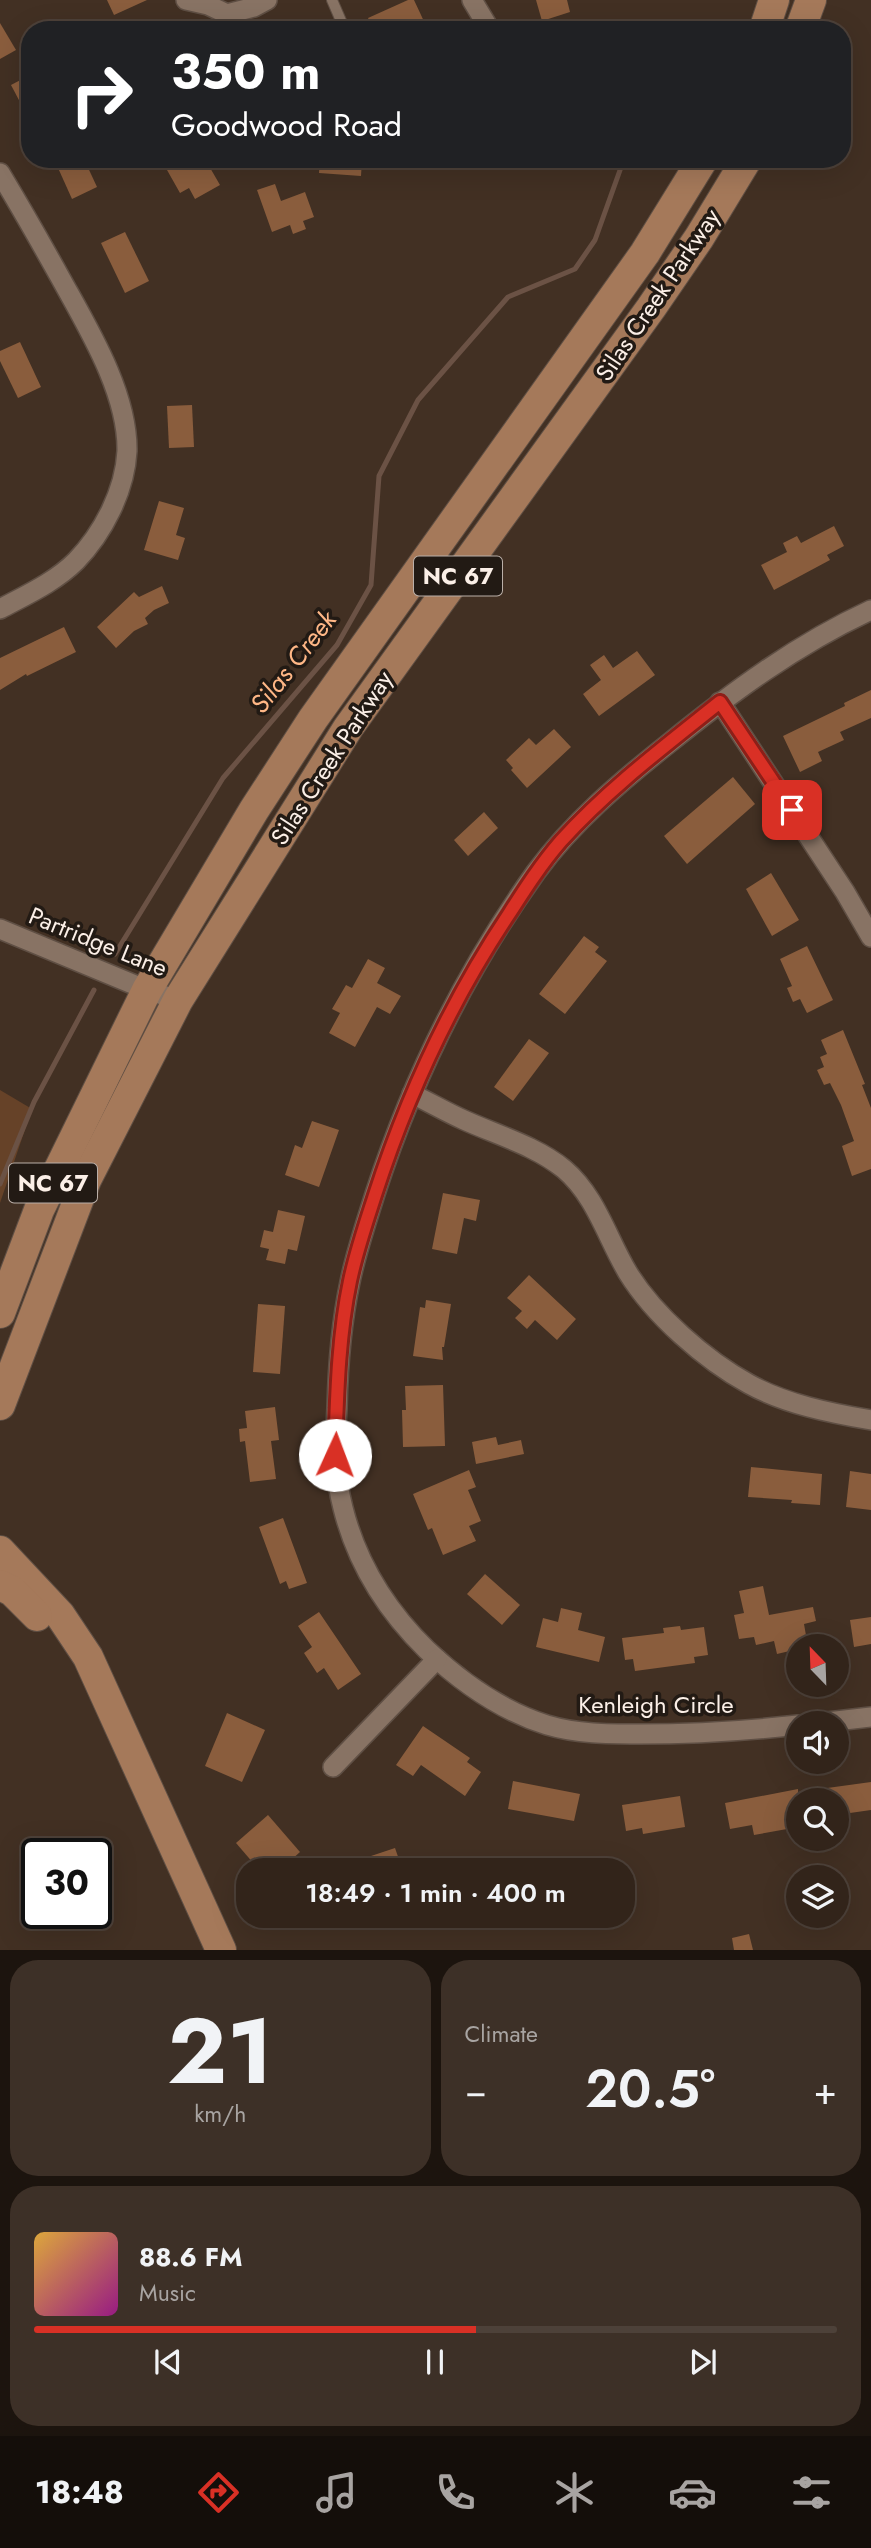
<!DOCTYPE html>
<meta charset="utf-8">
<style>
:root{--surface:#32241a;--page:#3d3027;--text:#f1f3f6;--muted:#a8a4a2;--line:#4d4139;--accent:#d93025}
body{margin:0;font-family:Jost,sans-serif;background:var(--page);color:var(--text);height:100vh;display:flex;flex-direction:column;font-size:26px;white-space:nowrap}
*{box-sizing:border-box;margin:0}
p{font-size:23px;color:var(--muted)}
.icon{flex:none;width:38px;height:38px;fill:none;stroke:currentColor;stroke-width:2;stroke-linecap:round;stroke-linejoin:round}
.map{position:relative;height:1950px;overflow:hidden}
.details{display:flex;flex-direction:column;gap:10px;padding:10px;background:#1c140e;flex:1}
.details>*{flex:none}
.guide{position:absolute;left:21px;top:21px;width:830px;height:147px;border-radius:28px;box-shadow:0 7px 28px #0002,0 0 0 2px var(--line);background:#202124;color:#fff;overflow:hidden}
.needle{width:46px;rotate:337deg}
.tools{position:absolute;left:786px;top:1634px;display:grid;gap:14px}
.tools a{display:grid;place-items:center;width:63px;height:63px;border-radius:50%;background:var(--surface);box-shadow:0 7px 28px #0002,0 0 0 2px var(--line);font-size:35px}
.speed{position:absolute;left:21px;top:1838px;display:flex;gap:14px;font-size:35px;font-weight:700;text-align:center}
.speed>*{display:grid;place-content:center;width:91px;height:91px;border-radius:50%;background:var(--surface);box-shadow:0 7px 28px #0002,0 0 0 2px var(--line);line-height:1}
.speed .limit{border:4px solid #111;border-radius:10px;background:#fff;color:#111}
.pin{position:absolute;display:grid;place-items:center;width:60px;height:60px;color:#fff;margin:-30px;border-radius:14px;box-shadow:0 4px 10px #0006}
.me{position:absolute;width:77px;margin:-38px;rotate:2deg;stroke-linejoin:round;filter:drop-shadow(0 0 5px #0008)}
.turn{display:flex;align-items:center;gap:24px;height:147px;padding:0 35px;font-size:32px}
.turn .icon{width:91px;height:91px;stroke-width:2.5}
.turn b{display:block;font-size:49px;line-height:60px}
.big{font-size:52px;font-weight:600;line-height:1.1}
.details .widget{flex:1;display:flex;flex-direction:column;justify-content:center;gap:10px;min-width:0;padding:0 24px;border-radius:28px;background:var(--page)}
.details .dial{align-items:center;gap:0}
.dial b{font-size:91px;line-height:1}
.song{display:flex;align-items:center;gap:21px}
.cover{width:84px;height:84px;border-radius:10px;background:linear-gradient(135deg,hsl(40 70% 55%),hsl(310 70% 35%))}
.played{height:7px;border-radius:4px;background:linear-gradient(90deg,var(--accent) 55%,var(--line) 55%)}
.keys{display:flex;justify-content:space-around;direction:ltr}
.heat{display:flex;justify-content:space-between;align-items:center;font-size:38px;direction:ltr}
.details .tiles{flex:1;display:grid;gap:10px;grid-template-columns:1fr 1fr}
.widget:last-child{grid-column:span 2}
.trip{position:absolute;left:236px;top:1858px;width:399px;height:70px;border-radius:28px;background:var(--surface);box-shadow:0 7px 28px #0002,0 0 0 2px var(--line);font-weight:600;line-height:70px;text-align:center}
.tabs{display:flex;height:112px;justify-content:space-around;align-items:center;background:#140e0a;color:var(--muted)}
.tabs .icon{width:49px;height:49px}
.tabs .active{color:var(--accent)}
.tabs b{font-size:32px;color:var(--text)}
.map>svg:first-child{display:block}
.green{fill:#664228}
.lines{fill:none;stroke-linecap:round;stroke-linejoin:round}
.stream{stroke:#6b5245;stroke-width:5}
.building{fill:#8a5d3d}
.lane-casing{stroke:#5f4f44;stroke-width:12}
.street-casing{stroke:#5f4f44;stroke-width:22}
.primary-casing{stroke:#5f4f44;stroke-width:32}
.lane{stroke:#887364;stroke-width:10}
.street{stroke:#887364;stroke-width:19}
.primary{stroke:#a5795a;stroke-width:30}
.route-casing{stroke:#8d1f18;stroke-width:18}
.route{stroke:#d93025;stroke-width:12}
.labels{text-anchor:middle;stroke-width:7;stroke-linejoin:round;paint-order:stroke}
.shield{fill:#221a14;stroke:#baafa8;stroke-width:2}
.shield-label{font-size:23px;font-weight:bold;fill:#fbefe7}
.street-label{font-size:24px;fill:#fbefe7;stroke:#221a14}
.water-label{font-size:26px;font-style:italic;fill:#ffb786;stroke:#221a14}
</style>
<div class="map">
<svg width="871" height="1950" viewBox="0 0 871 1950">
<rect width="100%" height="100%" fill="#423023"/>
<path class="green" d="M 0,1090 L 32,1109 L 0,1203 Z"/>
<g class="lines">
<g class="stream">
<path d="M 720,30 L 724,26"/>
<path d="M 115,954 L 223,778 L 337,645 L 371,585 L 379,476 L 418,400 L 508,297 L 575,269 L 595,240 L 624,159"/>
<path d="M 0,1184 L 34,1102 L 94,990"/>
</g>
</g>
<g class="building">
<path d="M 107,0 L 147,0 L 114,15 Z"/>
<path d="M 408,0 L 414,0 L 428,30 L 374,30 L 368,18 Z"/>
<path d="M 536,0 L 567,0 L 570,12 L 542,21 Z"/>
<path d="M 0,23 L 16,50 L 0,59 Z"/>
<path d="M 30,75 L 30,121 L 11,85 Z"/>
<path d="M 54,159 L 84,159 L 97,187 L 72,199 Z"/>
<path d="M 187,159 L 205,159 L 220,185 L 195,199 L 189,188 L 180,193 L 167,170 Z"/>
<path d="M 320,159 L 362,159 L 361,176 L 319,173 Z"/>
<path d="M 275,184 L 281,201 L 305,192 L 314,217 L 303,221 L 306,229 L 293,234 L 290,225 L 272,232 L 257,190 Z"/>
<path d="M 125,232 L 149,281 L 125,293 L 101,243 Z"/>
<path d="M 20,342 L 41,387 L 18,398 L 0,361 L 0,351 Z"/>
<path d="M 192,405 L 194,447 L 169,448 L 167,406 Z"/>
<path d="M 159,501 L 184,508 L 176,535 L 185,538 L 178,560 L 144,550 Z"/>
<path d="M 834,526 L 844,546 L 827,555 L 830,560 L 774,590 L 761,565 L 787,552 L 783,543 L 797,536 L 801,543 Z"/>
<path d="M 162,586 L 169,603 L 154,610 L 145,618 L 148,624 L 134,631 L 116,648 L 97,627 L 134,592 L 139,597 Z"/>
<path d="M 64,627 L 76,652 L 27,676 L 26,674 L 0,690 L 0,658 Z"/>
<path d="M 637,651 L 655,675 L 599,716 L 583,694 L 601,680 L 590,665 L 604,655 L 613,668 Z"/>
<path d="M 871,690 L 871,718 L 840,732 L 844,740 L 818,752 L 822,761 L 800,772 L 783,736 L 845,706 L 844,703 Z"/>
<path d="M 554,729 L 571,747 L 527,788 L 511,770 L 513,768 L 506,760 L 529,738 L 536,745 Z"/>
<path d="M 733,777 L 755,804 L 687,864 L 664,836 Z"/>
<path d="M 484,812 L 498,828 L 468,856 L 454,840 Z"/>
<path d="M 771,873 L 799,920 L 772,936 L 746,889 Z"/>
<path d="M 584,936 L 599,947 L 595,952 L 607,961 L 565,1014 L 539,994 Z"/>
<path d="M 807,946 L 833,1000 L 807,1013 L 800,999 L 793,1002 L 787,988 L 792,986 L 780,959 Z"/>
<path d="M 368,959 L 385,968 L 377,983 L 401,996 L 390,1014 L 377,1007 L 355,1047 L 329,1033 L 340,1013 L 332,1009 L 346,985 L 352,988 Z"/>
<path d="M 843,1030 L 865,1084 L 862,1085 L 871,1108 L 871,1169 L 852,1176 L 842,1146 L 854,1141 L 841,1105 L 830,1083 L 824,1085 L 817,1070 L 824,1067 L 820,1057 L 827,1054 L 821,1040 Z"/>
<path d="M 529,1039 L 549,1053 L 513,1101 L 494,1087 Z"/>
<path d="M 312,1121 L 339,1130 L 319,1187 L 285,1175 L 295,1145 L 302,1148 Z"/>
<path d="M 443,1193 L 480,1200 L 476,1221 L 464,1218 L 457,1254 L 432,1249 Z"/>
<path d="M 278,1210 L 305,1216 L 297,1251 L 288,1249 L 285,1264 L 266,1260 L 269,1249 L 260,1247 L 264,1230 L 273,1232 Z"/>
<path d="M 529,1275 L 576,1319 L 557,1340 L 535,1320 L 527,1329 L 515,1318 L 522,1311 L 507,1298 Z"/>
<path d="M 426,1300 L 451,1304 L 444,1347 L 442,1347 L 443,1360 L 413,1356 L 420,1307 L 425,1308 Z"/>
<path d="M 258,1304 L 285,1306 L 280,1374 L 253,1372 Z"/>
<path d="M 443,1385 L 445,1446 L 403,1447 L 402,1410 L 406,1410 L 405,1386 Z"/>
<path d="M 275,1407 L 279,1440 L 271,1441 L 276,1479 L 250,1482 L 245,1441 L 240,1442 L 239,1429 L 247,1428 L 245,1411 Z"/>
<path d="M 496,1437 L 498,1445 L 521,1440 L 524,1454 L 476,1464 L 472,1442 Z"/>
<path d="M 751,1467 L 822,1474 L 820,1505 L 791,1503 L 792,1500 L 748,1497 Z"/>
<path d="M 469,1470 L 476,1487 L 468,1490 L 481,1521 L 469,1526 L 476,1541 L 443,1555 L 432,1528 L 428,1530 L 413,1494 Z"/>
<path d="M 850,1471 L 871,1474 L 871,1510 L 846,1507 Z"/>
<path d="M 283,1518 L 307,1583 L 289,1589 L 286,1581 L 280,1584 L 259,1527 Z"/>
<path d="M 485,1574 L 520,1605 L 502,1625 L 467,1594 Z"/>
<path d="M 763,1586 L 769,1615 L 813,1607 L 816,1621 L 804,1624 L 808,1647 L 798,1647 L 798,1649 L 777,1654 L 774,1641 L 756,1645 L 754,1637 L 739,1639 L 734,1615 L 744,1613 L 739,1591 Z"/>
<path d="M 561,1608 L 582,1613 L 578,1630 L 605,1637 L 599,1662 L 536,1647 L 543,1618 L 558,1622 Z"/>
<path d="M 319,1612 L 361,1674 L 338,1690 L 324,1668 L 317,1673 L 304,1653 L 312,1647 L 298,1626 Z"/>
<path d="M 871,1617 L 871,1644 L 854,1647 L 850,1620 Z"/>
<path d="M 680,1626 L 681,1630 L 704,1627 L 708,1655 L 694,1657 L 695,1663 L 635,1671 L 633,1659 L 625,1660 L 622,1638 L 664,1633 L 663,1628 Z"/>
<path d="M 227,1713 L 265,1730 L 242,1782 L 205,1766 Z"/>
<path d="M 423,1726 L 470,1758 L 467,1762 L 481,1772 L 465,1796 L 421,1765 L 413,1776 L 396,1765 Z"/>
<path d="M 513,1781 L 580,1794 L 574,1821 L 508,1809 Z"/>
<path d="M 871,1782 L 871,1810 L 836,1815 L 836,1801 L 798,1801 L 798,1819 L 785,1822 L 787,1829 L 754,1835 L 752,1825 L 730,1829 L 725,1803 L 798,1789 L 798,1792 Z"/>
<path d="M 680,1796 L 685,1827 L 643,1834 L 642,1828 L 626,1831 L 622,1805 Z"/>
<path d="M 268,1815 L 300,1852 L 279,1871 L 260,1871 L 236,1843 Z"/>
<path d="M 395,1848 L 403,1871 L 336,1871 L 335,1868 Z"/>
<path d="M 749,1934 L 753,1950 L 734,1950 L 732,1938 Z"/>
</g>
<g class="lines">
<defs>
<path id="lane" d="M 332,0 L 345,30"/>
<g id="street">
<path d="M 186,0 L 208,5 L 227,14 L 254,7 L 267,0"/>
<path d="M 472,0 L 490,30"/>
<path d="M 0,173 C 21,208 41,243 61,279 C 88,328 128,393 127,451 C 125,491 103,533 76,561 C 55,582 26,595 0,609"/>
<path d="M 720,702 L 845,892 L 871,937"/>
<path d="M 0,929 L 147,990 L 178,1000"/>
<path d="M 412,1094 C 429,1102 446,1112 464,1120 C 497,1135 536,1146 564,1169 C 596,1196 607,1238 628,1273 C 654,1315 705,1360 749,1384 C 785,1404 830,1413 871,1420"/>
<path d="M 810,1724 L 871,1717"/>
<path d="M 798,1725 C 745,1731 692,1734 639,1734 C 608,1734 577,1734 547,1725 C 502,1711 461,1682 427,1650 C 386,1610 357,1564 343,1508 C 334,1474 335,1442 337,1408 C 338,1366 341,1324 350,1282 C 356,1252 366,1223 375,1194 C 412,1080 466,970 536,872 C 573,822 620,782 668,744 C 731,693 797,644 871,610"/>
<path d="M 333,1767 L 437,1659"/>
</g>
<g id="primary">
<path d="M 764,30 L 774,0"/>
<path d="M 800,30 L 811,0"/>
<path d="M 0,1313 L 39,1210 L 147,990 L 254,810 L 313,719 L 645,253 L 703,159"/>
<path d="M 0,1405 L 86,1180 L 178,1000 L 348,728 L 651,308 L 699,238 L 747,159"/>
<path d="M 0,1551 L 60,1615 L 88,1657 L 221,1950"/>
<path d="M 0,1585 L 12,1591 L 37,1616"/>
</g>
</defs>
<use href="#lane" class="lane-casing"/>
<use href="#street" class="street-casing"/>
<use href="#primary" class="primary-casing"/>
<use href="#lane" class="lane"/>
<use href="#street" class="street"/>
<use href="#primary" class="primary"/>
</g>
<g class="lines">
<defs>
<path id="route" d="M 335,1455 C 337,1397 338,1338 350,1281 C 356,1252 366,1223 375,1195 C 407,1096 451,1001 509,914 C 525,889 541,864 561,841 C 608,789 665,746 720,702 L 792,810"/>
</defs>
<use href="#route" class="route-casing"/>
<use href="#route" class="route"/>
</g>
<g class="labels">
<g class="shield">
<rect x="414" y="556.5" width="88" height="39" rx="5"/>
<rect x="9" y="1163.5" width="88" height="39" rx="5"/>
</g>
<g class="shield-label">
<text x="458" y="584">NC 67</text>
<text x="53" y="1191">NC 67</text>
</g>
<g class="street-label">
<text transform="translate(658 295) rotate(-56)" y="8">Silas Creek Parkway</text>
<text transform="translate(332 758) rotate(-57)" y="8">Silas Creek Parkway</text>
<text transform="translate(98 942) rotate(22)" y="8">Partridge Lane</text>
<text x="656" y="1713">Kenleigh Circle</text>
</g>
<g class="water-label">
<text transform="translate(293 662) rotate(-52)" y="9">Silas Creek</text>
</g>
</g>
</svg>
<div class="tools">
<a><svg class="needle" viewBox="-14 -14 28 28"><path d="M0-13l5 13h-10z" fill="#e53935"/><path d="M0 13l5-13h-10z" fill="#a8a4a2"/></svg></a>
<a><svg class="icon" aria-label="sound" viewBox="0 0 24 24"><path d="M4 9h4l5-4v14l-5-4H4zM17 9q2 3 0 6"/></svg></a>
<a><svg class="icon" aria-label="search" viewBox="0 0 24 24"><circle cx="10" cy="10" r="6"/><path d="M15 15l6 6"/></svg></a>
<a><svg class="icon" aria-label="layers" viewBox="0 0 24 24"><path d="M12 4l9 5-9 5-9-5zM3 14l9 5 9-5"/></svg></a>
</div>
<div class="speed"><div class="limit">30</div></div>
<div class="pin" style="left:792px;top:810px;background:#d93025"><svg class="icon" aria-label="arrive" viewBox="0 0 24 24"><path d="M6 21V4h12l-3 4 3 4H6"/></svg></div>
<svg class="me" style="left:335px;top:1455px" viewBox="-20 -20 40 40"><circle r="19" fill="#fff"/><path d="M0-13L10 11 0 6-10 11z" fill="#d93025"/></svg>
<div class="trip">18:49 · 1 min · 400 m</div>
<div class="guide">
<div class="turn"><svg class="icon" aria-label="right" viewBox="0 0 24 24"><path d="M7 20v-9h11M14 6l5 5-5 5"/></svg><div><b>350 m</b>Goodwood Road</div></div>
</div>
</div>
<section class="details">
<div class="tiles">
<div class="widget dial"><b>21</b><p>km/h</p></div>
<div class="widget"><p>Climate</p>
<div class="heat"><a>−</a><b class="big">20.5°</b><a>+</a></div>
</div>
<div class="widget">
<div class="song"><i class="cover"></i><div><b>88.6 FM</b><p>Music</p></div></div>
<div class="played"></div>
<div class="keys"><svg class="icon" aria-label="previous" viewBox="0 0 24 24"><path d="M18 5L8 12l10 7zM5 5v14"/></svg><svg class="icon" aria-label="pause" viewBox="0 0 24 24"><path d="M8 5v14M16 5v14"/></svg><svg class="icon" aria-label="next" viewBox="0 0 24 24"><path d="M6 5l10 7-10 7zM19 5v14"/></svg></div>
</div>
</div>
</section>
<nav class="tabs">
<b>18:48</b>
<svg class="icon active" aria-label="directions" viewBox="0 0 24 24"><path d="M12 3l9 9-9 9-9-9zM9 14v-3h6M13 9l2 2-2 2"/></svg>
<svg class="icon" aria-label="music" viewBox="0 0 24 24"><path d="M9 18V5l10-2v13"/><circle cx="6" cy="18" r="3"/><circle cx="16" cy="16" r="3"/></svg>
<svg class="icon" aria-label="phone" viewBox="0 0 24 24"><path d="M5 4h4l2 5-3 2q2 4 5 5l2-3 5 2v4C11 20 4 13 5 4z"/></svg>
<svg class="icon" aria-label="climate" viewBox="0 0 24 24"><path d="M12 3v18M4 7l16 10M4 17L20 7"/></svg>
<svg class="icon" aria-label="car" viewBox="0 0 24 24"><path d="M5 17H2v-5l4-1 3-4h7l3 4 3 1v5h-3M9 17h6M6 11h13"/><circle cx="7" cy="17" r="2"/><circle cx="17" cy="17" r="2"/></svg>
<svg class="icon" aria-label="filters" viewBox="0 0 24 24"><path d="M4 7h16M4 17h16"/><circle cx="9" cy="7" r="2"/><circle cx="15" cy="17" r="2"/></svg>
</nav>
